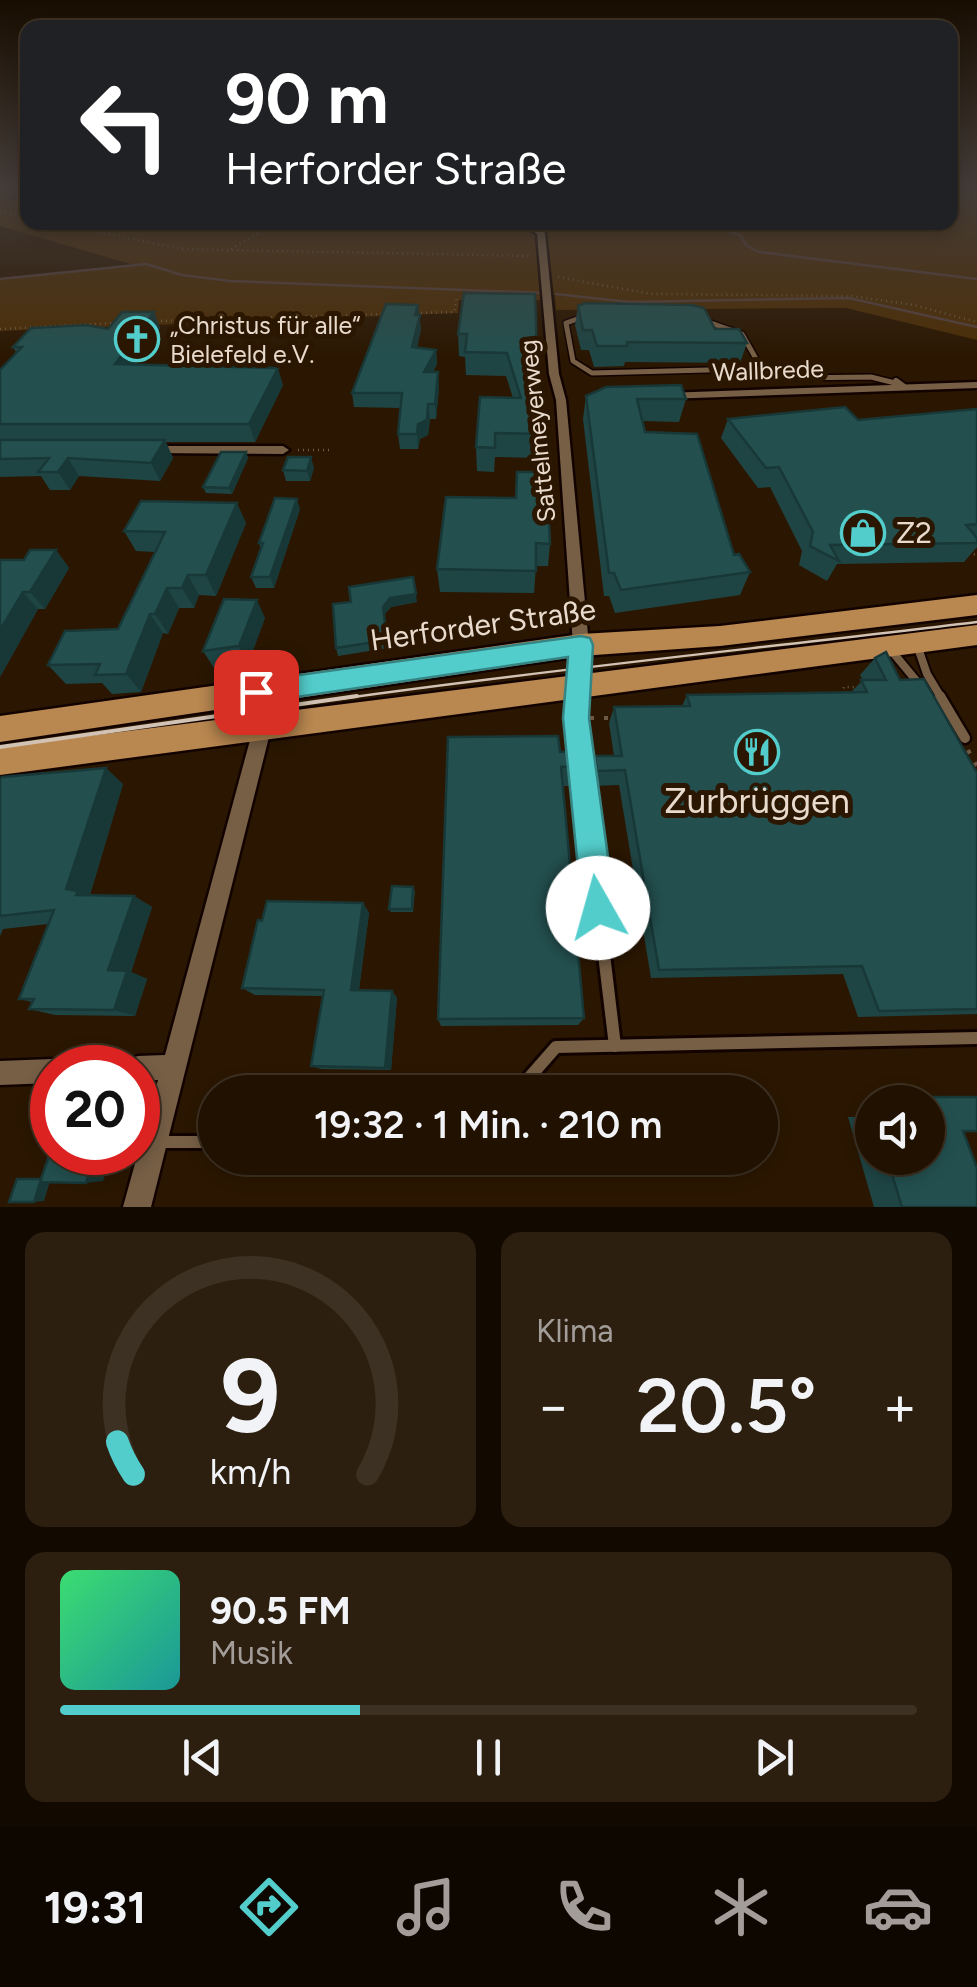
<!DOCTYPE html>
<html lang="de">
<meta charset="utf-8">
<style>
:root{--surface:#201101;--page:#2d1f10;--text:#f1f3f6;--muted:#a29d99;--line:#3d3123;--accent:#53cdcb}
body{margin:0;font-family:Figtree,sans-serif;background:var(--page);color:var(--text);height:100vh;display:flex;flex-direction:column;font-size:38px;white-space:nowrap}
*{box-sizing:border-box;margin:0}
p{font-size:32px;color:var(--muted)}
.icon{flex:none;width:55px;height:55px;fill:none;stroke:currentColor;stroke-width:2;stroke-linecap:round;stroke-linejoin:round}
.map{position:relative;height:1207px;overflow:hidden}
.side{display:flex;flex-direction:column;gap:25px;padding:25px;background:#120901;flex:1}
.side>*{flex:none}
.guide{position:absolute;left:20px;top:20px;width:938px;height:210px;border-radius:20px;box-shadow:0 5px 15px #0003,0 0 0 2px var(--line);background:#202124;color:#fff;overflow:hidden}
.tools{position:absolute;left:855px;top:1085px;display:grid;gap:20px}
.tools a{display:grid;place-items:center;width:90px;height:90px;border-radius:50%;background:var(--surface);box-shadow:0 5px 15px #0003,0 0 0 2px var(--line);font-size:50px}
.speed{position:absolute;left:30px;top:1045px;display:flex;gap:20px;font-size:50px;font-weight:700;text-align:center}
.speed>*{display:grid;place-content:center;width:130px;height:130px;border-radius:50%;background:var(--surface);box-shadow:0 5px 15px #0003,0 0 0 2px var(--line);line-height:1}
.speed .limit{border:15px solid #d22;background:#fff;color:#111}
.pin{position:absolute;display:grid;place-items:center;width:85px;height:85px;color:#fff;margin:-42px;border-radius:20px;box-shadow:0 5px 15px #0006}
.me{position:absolute;width:110px;margin:-55px;rotate:353deg;stroke-linejoin:round;filter:drop-shadow(0 0 8px #0008)}
.turn{display:flex;align-items:center;gap:35px;height:210px;padding:0 40px;font-size:45px}
.turn .icon{width:130px;height:130px;stroke-width:2.5}
.turn b{display:block;font-size:70px;line-height:85px}
.big{font-size:75px;font-weight:600;line-height:1.1}
.side .card{flex:1;display:flex;flex-direction:column;justify-content:center;gap:15px;min-width:0;padding:0 35px;border-radius:20px;background:var(--page)}
.side .dial{align-items:center;gap:0}
.dial svg{height:260px;overflow:visible;fill:none;stroke:var(--line);stroke-width:7;stroke-linecap:round;text-anchor:middle}
.dial text{fill:var(--text);stroke:none}
.song{display:flex;align-items:center;gap:30px}
.cover{width:120px;height:120px;border-radius:15px;background:linear-gradient(135deg,hsl(140 70% 55%),hsl(180 70% 35%))}
.played{height:10px;border-radius:5px;background:linear-gradient(90deg,var(--accent) 35%,var(--line) 35%)}
.keys{display:flex;justify-content:space-around;direction:ltr}
.heat{display:flex;justify-content:space-between;align-items:center;font-size:55px;direction:ltr}
.side .tiles{flex:1;display:grid;gap:25px;grid-template-columns:1fr 1fr}
.card:last-child{grid-column:span 2}
.trip{position:absolute;left:198px;top:1075px;width:580px;height:100px;border-radius:50px;background:var(--surface);box-shadow:0 5px 15px #0003,0 0 0 2px var(--line);font-weight:600;line-height:100px;text-align:center}
.dock{display:flex;height:160px;justify-content:space-around;align-items:center;background:#0d0700;color:var(--muted)}
.dock .icon{width:70px;height:70px}
.dock .on{color:var(--accent)}
.dock b{font-size:45px;color:var(--text)}
.map>svg:first-child{display:block}
.green{fill:#4c2e06}
.lines{fill:none;stroke-linecap:round;stroke-linejoin:round}
.stream{stroke:#55413d;stroke-width:2.5}
.service-far4-casing{stroke:#120300;stroke-width:8}
.service-far3-casing{stroke:#120300;stroke-width:10}
.service-far2-casing{stroke:#120300;stroke-width:12}
.service-far1-casing{stroke:#120300;stroke-width:15}
.service-casing{stroke:#120300;stroke-width:18}
.minor-casing{stroke:#120300;stroke-width:5}
.primary-casing{stroke:#120300;stroke-width:5}
.path-far1{stroke:#6c5a47;stroke-width:2.5;stroke-dasharray:1 4;stroke-linecap:butt}
.path{stroke:#6c5a47;stroke-width:4;stroke-dasharray:4 10;stroke-linecap:butt}
.service-far4{stroke:#775f46;stroke-width:5}
.service-far3{stroke:#775f46;stroke-width:6}
.service-far2{stroke:#775f46;stroke-width:8}
.service-far1{stroke:#775f46;stroke-width:10}
.service{stroke:#775f46;stroke-width:12}
.minor{fill:#775f46;fill-rule:evenodd}
.primary{fill:#b98750;fill-rule:evenodd}
.tram-far1{stroke:#d1c2b3;stroke-width:2.5}
.tram{stroke:#d1c2b3;stroke-width:4}
.wall{fill:#1e4544}
.shaded-wall{fill:#183837}
.building{fill:#23504f;stroke:#183837;stroke-width:2.5}
.route{fill:#53cdcb;stroke:#368584;stroke-width:2.5}
.labels{text-anchor:middle;stroke-width:10;stroke-linejoin:round;paint-order:stroke}
.far-poi-label{font-size:25px;fill:#e8dacc;stroke:#2b1701;text-anchor:start}
.far-street-label{font-size:25px;fill:#e8dacc;stroke:#2b1701}
.poi-label{font-size:30px;fill:#e8dacc;stroke:#2b1701;text-anchor:start}
.street-label{font-size:30px;fill:#e8dacc;stroke:#2b1701}
.near-poi-label{font-size:35px;fill:#e8dacc;stroke:#2b1701}
</style>
<div class="map">
<svg width="977" height="1207" viewBox="0 0 977 1207">
<rect width="100%" height="100%" fill="#2b1701"/>
<path class="green" d="M 950,193 L 977,200 L 977,340 L 846,308 L 556,310 L 555,295 L 545,295 L 544,300 L 459,300 L 458,313 L 0,331 L 0,280 L 134,265 L 0,226 L 0,197 L 27,202 L 28,222 L 950,222 Z"/>
<g class="lines">
<g class="stream">
<path d="M 654,222 L 676,226 L 677,222"/>
<path d="M 701,222 L 740,235 L 747,246 L 759,252 L 977,279"/>
<path d="M 0,279 L 146,264 L 182,275 L 230,281 L 546,293"/>
<path d="M 556,294 L 629,302 L 849,298 L 977,327"/>
</g>
<defs>
<g id="service-far4">
<path d="M 586,316 L 566,323 L 573,361 L 592,373 L 746,369 L 790,378 L 871,377 L 899,384"/>
<path d="M 705,321 L 742,334 L 763,371"/>
</g>
<path id="service-far3" d="M 896,381 L 904,387"/>
<g id="service-far2">
<path d="M 917,645 L 927,674 L 942,699"/>
<path d="M 890,649 L 919,684"/>
<path d="M 577,699 L 577,693"/>
</g>
<g id="service-far1">
<path d="M 577,696 L 576,719 L 600,923"/>
<path d="M 940,696 L 965,738"/>
</g>
<g id="service">
<path d="M 600,921 L 615,1046"/>
<path d="M 475,1092 L 521,1087 L 556,1047 L 977,1038"/>
<path d="M 160,1142 L 215,1142"/>
</g>
<g id="minor">
<path d="M 521,222 L 530,222 L 545,233 L 559,374 L 566,400 L 589,645 L 587,650 L 581,651 L 575,650 L 573,645 L 556,400 L 549,374 L 537,234 Z"/>
<path d="M 977,382 L 977,388 L 665,399 L 660,396 L 665,393 Z"/>
<path d="M 152,446 L 283,446 L 289,450 L 283,454 L 148,453 L 146,450 Z"/>
<path d="M 262,721 L 268,723 L 271,729 L 151,1207 L 123,1207 L 158,1080 L 138,1080 L 138,1068 L 126,1068 L 129,1059 L 138,1056 L 165,1055 L 253,729 L 256,723 Z"/>
<path d="M 52,1059 L 61,1062 L 63,1068 L 52,1068 L 52,1083 L 0,1085 L 0,1061 Z"/>
</g>
<g id="primary">
<path d="M 977,595 L 977,615 L 720,646 L 581,656 L 0,742 L 0,716 L 581,634 L 720,626 Z"/>
<path d="M 977,625 L 977,645 L 0,775 L 0,747 Z"/>
</g>
</defs>
<use href="#service-far4" class="service-far4-casing"/>
<use href="#service-far3" class="service-far3-casing"/>
<use href="#service-far2" class="service-far2-casing"/>
<use href="#service-far1" class="service-far1-casing"/>
<use href="#service" class="service-casing"/>
<use href="#minor" class="minor-casing"/>
<use href="#primary" class="primary-casing"/>
<g class="path-far1">
<path d="M 950,192 L 977,199"/>
<path d="M 0,207 L 28,203"/>
<path d="M 0,212 L 28,218"/>
<path d="M 50,222 L 182,249 L 529,256"/>
<path d="M 231,249 L 277,222"/>
<path d="M 558,277 L 651,294 L 852,296 L 914,305 L 977,322"/>
<path d="M 416,313 L 454,312 L 457,297"/>
<path d="M 156,321 L 383,314"/>
<path d="M 0,329 L 113,323"/>
<path d="M 298,450 L 331,450"/>
<path d="M 969,553 L 977,555"/>
<path d="M 842,693 L 844,687 L 855,687"/>
</g>
<g class="path">
<path d="M 590,718 L 612,718"/>
<path d="M 968,750 L 977,766"/>
</g>
<use href="#service-far4" class="service-far4"/>
<use href="#service-far3" class="service-far3"/>
<use href="#service-far2" class="service-far2"/>
<use href="#service-far1" class="service-far1"/>
<use href="#service" class="service"/>
<use href="#minor" class="minor"/>
<use href="#primary" class="primary"/>
<path class="tram-far1" d="M 339,699 C 551,669 764,648 977,622"/>
<path class="tram" d="M 0,747 L 357,696"/>
</g>
<g class="wall">
<path d="M 464,293 L 537,353 L 536,366 L 541,434 L 539,458 L 495,457 L 494,472 L 477,471 L 476,447 L 513,398 L 506,376 L 466,375 L 465,357 L 459,356 L 458,334 Z"/>
<path d="M 418,305 L 421,329 L 417,348 L 436,350 L 437,364 L 433,372 L 439,387 L 436,419 L 430,419 L 428,435 L 420,439 L 418,449 L 400,449 L 398,434 L 401,408 L 354,407 L 352,393 Z"/>
<path d="M 578,306 L 715,329 L 747,343 L 740,363 L 625,362 L 624,366 L 594,367 L 589,350 L 581,350 L 575,325 Z"/>
<path d="M 154,312 L 160,328 L 135,365 L 283,385 L 255,442 L 166,442 L 173,458 L 160,481 L 79,476 L 70,490 L 50,490 L 41,476 L 0,477 L 0,370 L 16,352 L 13,347 L 108,329 Z"/>
<path d="M 586,396 L 686,399 L 679,422 L 642,421 L 645,432 L 734,555 L 750,572 L 740,595 L 615,613 L 609,596 L 604,596 L 583,419 Z"/>
<path d="M 977,409 L 977,547 L 964,562 L 837,564 L 827,581 L 799,565 L 802,551 L 770,487 L 758,488 L 721,438 L 728,419 L 858,420 Z"/>
<path d="M 246,452 L 248,458 L 232,494 L 206,493 L 203,487 Z"/>
<path d="M 314,468 L 310,481 L 286,481 L 283,470 Z"/>
<path d="M 517,472 L 550,544 L 548,566 L 536,566 L 534,593 L 440,592 L 437,569 L 516,498 Z"/>
<path d="M 300,509 L 274,588 L 256,588 L 251,577 L 261,549 L 259,543 Z"/>
<path d="M 246,523 L 216,596 L 199,595 L 194,608 L 179,608 L 168,634 L 163,633 L 141,692 L 112,694 L 102,683 L 66,684 L 48,665 L 118,629 L 155,552 L 136,551 L 124,531 Z"/>
<path d="M 56,550 L 69,568 L 45,609 L 38,609 L 0,677 L 24,560 Z"/>
<path d="M 417,602 L 391,607 L 384,615 L 388,648 L 338,656 L 336,648 L 333,604 Z"/>
<path d="M 265,618 L 248,664 L 214,668 L 203,651 Z"/>
<path d="M 875,658 L 900,680 L 977,773 L 977,1014 L 858,1017 L 843,974 L 651,978 L 619,785 L 593,786 L 591,771 L 595,756 L 614,756 L 609,723 L 614,707 L 682,706 L 687,695 L 851,692 L 863,680 L 860,675 Z"/>
<path d="M 560,752 L 580,766 L 575,786 L 563,786 L 584,1018 L 578,1025 L 441,1026 L 438,1019 Z"/>
<path d="M 0,779 L 123,784 L 90,895 L 134,896 L 152,907 L 131,972 L 147,979 L 135,1016 L 55,1015 L 29,1009 L 32,1002 L 19,999 L 48,924 L 3,929 L 0,936 Z"/>
<path d="M 415,890 L 413,912 L 391,912 L 389,909 Z"/>
<path d="M 363,903 L 369,913 L 359,990 L 392,991 L 397,998 L 391,1070 L 321,1069 L 311,1066 L 323,996 L 255,995 L 242,988 L 262,921 Z"/>
<path d="M 898,1097 L 977,1097 L 977,1131 L 963,1131 L 977,1168 L 977,1207 L 874,1207 L 848,1117 L 872,1117 L 872,1158 L 928,1158 L 928,1102 L 872,1102 L 872,1104 L 871,1098 Z"/>
</g>
<g class="shaded-wall">
<path d="M 418,305 L 421,329 L 414,361 L 412,347 Z"/>
<path d="M 154,312 L 160,328 L 123,381 L 115,364 Z"/>
<path d="M 436,350 L 437,364 L 426,386 L 424,372 Z"/>
<path d="M 278,368 L 283,385 L 255,442 L 249,424 Z"/>
<path d="M 438,372 L 439,387 L 436,419 L 435,404 Z"/>
<path d="M 428,404 L 430,419 L 428,435 L 420,439 L 418,449 L 417,434 L 418,424 Z"/>
<path d="M 165,440 L 173,458 L 160,481 L 151,463 Z"/>
<path d="M 246,452 L 248,458 L 232,494 L 229,488 Z"/>
<path d="M 311,457 L 314,468 L 310,481 L 307,471 Z"/>
<path d="M 68,458 L 79,476 L 70,490 L 58,472 Z"/>
<path d="M 297,499 L 300,509 L 274,588 L 270,577 Z"/>
<path d="M 237,503 L 246,523 L 216,596 L 206,575 Z"/>
<path d="M 56,550 L 69,568 L 45,609 L 30,592 Z"/>
<path d="M 188,575 L 199,595 L 194,608 L 182,588 Z"/>
<path d="M 167,588 L 179,608 L 168,634 L 155,614 Z"/>
<path d="M 23,592 L 38,609 L 0,677 L 0,630 Z"/>
<path d="M 416,594 L 417,602 L 391,607 L 384,615 L 388,648 L 383,607 L 390,598 Z"/>
<path d="M 257,600 L 265,618 L 248,664 L 239,646 Z"/>
<path d="M 150,614 L 163,633 L 141,692 L 126,674 Z"/>
<path d="M 106,768 L 123,784 L 89,897 L 97,907 L 66,889 Z"/>
<path d="M 134,896 L 152,907 L 131,972 L 147,979 L 135,1016 L 114,1010 L 108,970 Z"/>
<path d="M 363,903 L 369,913 L 358,997 L 351,990 Z"/>
<path d="M 392,991 L 397,998 L 391,1070 L 385,1068 Z"/>
<path d="M 96,1152 L 112,1152 L 103,1181 L 86,1183 Z"/>
<path d="M 51,1178 L 44,1201 L 34,1202 L 42,1179 Z"/>
</g>
<g class="building">
<path d="M 464,293 L 535,294 L 537,353 L 531,353 L 542,383 L 541,434 L 495,433 L 495,448 L 476,447 L 480,397 L 521,398 L 507,353 L 465,352 L 467,334 L 458,334 Z"/>
<path d="M 585,303 L 692,305 L 704,308 L 715,329 L 739,329 L 747,343 L 627,342 L 627,346 L 597,346 L 592,330 L 583,330 L 578,306 Z"/>
<path d="M 386,304 L 418,305 L 415,315 L 420,315 L 412,347 L 436,350 L 424,372 L 438,372 L 435,404 L 428,404 L 427,420 L 418,424 L 417,434 L 398,434 L 402,393 L 352,393 Z"/>
<path d="M 122,312 L 154,312 L 115,364 L 278,368 L 249,424 L 0,424 L 0,370 L 22,347 L 13,347 L 31,328 L 86,325 L 108,329 Z"/>
<path d="M 681,385 L 686,399 L 637,399 L 645,432 L 697,434 L 734,555 L 739,554 L 750,572 L 621,590 L 614,573 L 609,573 L 586,396 L 606,387 Z"/>
<path d="M 845,407 L 858,420 L 977,409 L 977,524 L 966,525 L 977,538 L 977,543 L 830,545 L 839,561 L 810,546 L 813,532 L 779,467 L 766,468 L 728,419 Z"/>
<path d="M 0,440 L 165,440 L 151,463 L 68,458 L 58,472 L 38,472 L 49,458 L 0,459 Z"/>
<path d="M 221,452 L 246,452 L 229,488 L 203,487 Z"/>
<path d="M 288,457 L 311,457 L 307,471 L 283,470 Z"/>
<path d="M 517,472 L 547,472 L 550,544 L 536,543 L 536,571 L 437,569 L 446,497 L 516,498 Z"/>
<path d="M 275,498 L 297,499 L 270,577 L 251,577 L 263,543 L 259,543 Z"/>
<path d="M 141,501 L 237,503 L 206,575 L 188,575 L 182,588 L 167,588 L 155,614 L 150,614 L 126,674 L 95,675 L 100,664 L 48,665 L 65,631 L 118,629 L 165,532 L 124,531 Z"/>
<path d="M 30,550 L 56,550 L 30,592 L 23,592 L 0,630 L 0,560 L 24,560 Z"/>
<path d="M 413,577 L 416,594 L 390,598 L 383,607 L 387,640 L 336,648 L 333,604 L 351,602 L 349,587 Z"/>
<path d="M 224,599 L 257,600 L 239,646 L 203,651 Z"/>
<path d="M 886,652 L 900,680 L 924,679 L 977,773 L 977,1009 L 879,1011 L 862,966 L 659,970 L 625,770 L 597,771 L 595,756 L 622,756 L 614,707 L 690,706 L 687,695 L 867,692 L 861,680 L 886,680 L 875,658 Z"/>
<path d="M 558,736 L 560,752 L 578,751 L 580,766 L 561,767 L 584,1018 L 438,1019 L 448,737 Z"/>
<path d="M 106,768 L 66,889 L 78,891 L 76,895 L 134,896 L 108,970 L 127,971 L 114,1010 L 29,1009 L 34,999 L 19,999 L 54,910 L 0,916 L 0,779 L 2,777 Z"/>
<path d="M 392,886 L 413,887 L 412,909 L 389,909 Z"/>
<path d="M 267,901 L 363,903 L 351,990 L 392,991 L 385,1068 L 311,1066 L 324,990 L 242,988 L 258,920 L 262,921 Z"/>
<path d="M 898,1097 L 977,1097 L 977,1131 L 963,1131 L 977,1168 L 977,1207 L 902,1207 L 887,1158 L 928,1158 L 928,1102 L 900,1102 Z"/>
<path d="M 52,1120 L 52,1136 L 47,1135 Z"/>
<path d="M 52,1147 L 52,1152 L 96,1152 L 86,1183 L 40,1182 Z"/>
<path d="M 17,1179 L 41,1179 L 34,1202 L 9,1202 Z"/>
</g>
<linearGradient id="sky" x2="0" y2="1"><stop stop-color="#180d01"/><stop offset="0.53" stop-color="#443c38"/><stop offset="1" stop-color="#443c38" stop-opacity="0"/></linearGradient>
<rect width="977" height="356" fill="url(#sky)"/>
<path class="route" d="M 581,636 L 590,638 L 593,645 L 589,718 L 615,908 L 610,920 L 598,924 L 587,920 L 582,908 L 563,718 L 568,657 L 256,703 L 247,699 L 244,692 L 247,684 L 256,681 Z"/>
<defs>
<symbol id="church-ring" viewBox="-11 -11 22 22"><circle r="9.5" fill="#2b1701" stroke="#53cdcb" stroke-width="1.5"/><path d="M-1.2-6h2.4v3.5h3.3v2.4h-3.3V6h-2.4V-.1h-3.3v-2.4h3.3Z" fill="#53cdcb"/></symbol>
<symbol id="shop-ring" viewBox="-11 -11 22 22"><circle r="9.5" fill="#2b1701" stroke="#53cdcb" stroke-width="1.5"/><path d="M-5-2.5h2.3a2.7 3.5 0 0 1 5.4 0H5L5.5 6h-11ZM-1.5-2.5h3a1.5 2.3 0 0 0-3 0Z" fill="#53cdcb"/></symbol>
<symbol id="restaurant-ring" viewBox="-11 -11 22 22"><circle r="9.5" fill="#2b1701" stroke="#53cdcb" stroke-width="1.5"/><path d="M-5-6h1v4h1v-4h1v4h1v-4h1v5L-1.5 .5V6h-2V.5L-5-1ZM5-6V6H3V1.5H1.5Q1.5-4 5-6Z" fill="#53cdcb"/></symbol>
</defs>
<g fill-rule="evenodd">
<use href="#church-ring" x="112" y="314" width="50" height="50"/>
<use href="#shop-ring" x="838" y="508" width="50" height="50"/>
<use href="#restaurant-ring" x="732" y="727" width="50" height="50"/>
</g>
<g class="labels">
<g class="far-poi-label">
<text x="170" y="334">„Christus für alle“<tspan x="170" dy="29">Bielefeld e.V.</tspan></text>
</g>
<g class="far-street-label">
<text transform="translate(768 370) rotate(-2)" y="9">Wallbrede</text>
<text transform="translate(537 431) rotate(-96)" y="9">Sattelmeyerweg</text>
</g>
<g class="poi-label">
<text x="896" y="543">Z2</text>
</g>
<g class="street-label">
<text transform="translate(483 625) rotate(-8)" y="10">Herforder Straße</text>
</g>
<g class="near-poi-label">
<text x="757" y="813">Zurbrüggen</text>
</g>
</g>
</svg>
<div class="tools">
<a><svg class="icon" aria-label="sound" viewBox="0 0 24 24"><path d="M4 9h4l5-4v14l-5-4H4zM17 9q2 3 0 6"/></svg></a>
</div>
<div class="speed"><div class="limit">20</div></div>
<div class="pin" style="left:256px;top:692px;background:#d93025"><svg class="icon" aria-label="arrive" viewBox="0 0 24 24"><path d="M6 21V4h12l-3 4 3 4H6"/></svg></div>
<svg class="me" style="left:598px;top:908px" viewBox="-20 -20 40 40"><circle r="19" fill="#fff"/><path d="M0-13L10 11 0 6-10 11z" fill="#53cdcb"/></svg>
<div class="trip">19:32 · 1 Min. · 210 m</div>
<div class="guide">
<div class="turn"><svg class="icon" aria-label="left" viewBox="0 0 24 24"><path d="M17 20v-9H6M10 6l-5 5 5 5"/></svg><div><b>90 m</b>Herforder Straße</div></div>
</div>
</div>
<section class="side">
<div class="tiles">
<div class="card dial"><svg viewBox="0 0 100 80">
<path d="M14 69A42 42 0 1 1 86 69"/>
<path d="M14 69A42 42 0 0 1 9 59" stroke="#53cdcb"/>
<text x="50" y="56" font-size="32" font-weight="700">9</text>
<text x="50" y="72" font-size="11">km/h</text>
</svg></div>
<div class="card"><p>Klima</p>
<div class="heat"><a>−</a><b class="big">20.5°</b><a>+</a></div>
</div>
<div class="card">
<div class="song"><i class="cover"></i><div><b>90.5 FM</b><p>Musik</p></div></div>
<div class="played"></div>
<div class="keys"><svg class="icon" aria-label="previous" viewBox="0 0 24 24"><path d="M18 5L8 12l10 7zM5 5v14"/></svg><svg class="icon" aria-label="pause" viewBox="0 0 24 24"><path d="M8 5v14M16 5v14"/></svg><svg class="icon" aria-label="next" viewBox="0 0 24 24"><path d="M6 5l10 7-10 7zM19 5v14"/></svg></div>
</div>
</div>
</section>
<nav class="dock">
<b>19:31</b>
<svg class="icon on" aria-label="directions" viewBox="0 0 24 24"><path d="M12 3l9 9-9 9-9-9zM9 14v-3h6M13 9l2 2-2 2"/></svg>
<svg class="icon" aria-label="music" viewBox="0 0 24 24"><path d="M9 18V5l10-2v13"/><circle cx="6" cy="18" r="3"/><circle cx="16" cy="16" r="3"/></svg>
<svg class="icon" aria-label="phone" viewBox="0 0 24 24"><path d="M5 4h4l2 5-3 2q2 4 5 5l2-3 5 2v4C11 20 4 13 5 4z"/></svg>
<svg class="icon" aria-label="climate" viewBox="0 0 24 24"><path d="M12 3v18M4 7l16 10M4 17L20 7"/></svg>
<svg class="icon" aria-label="car" viewBox="0 0 24 24"><path d="M5 17H2v-5l4-1 3-4h7l3 4 3 1v5h-3M9 17h6M6 11h13"/><circle cx="7" cy="17" r="2"/><circle cx="17" cy="17" r="2"/></svg>
</nav>
